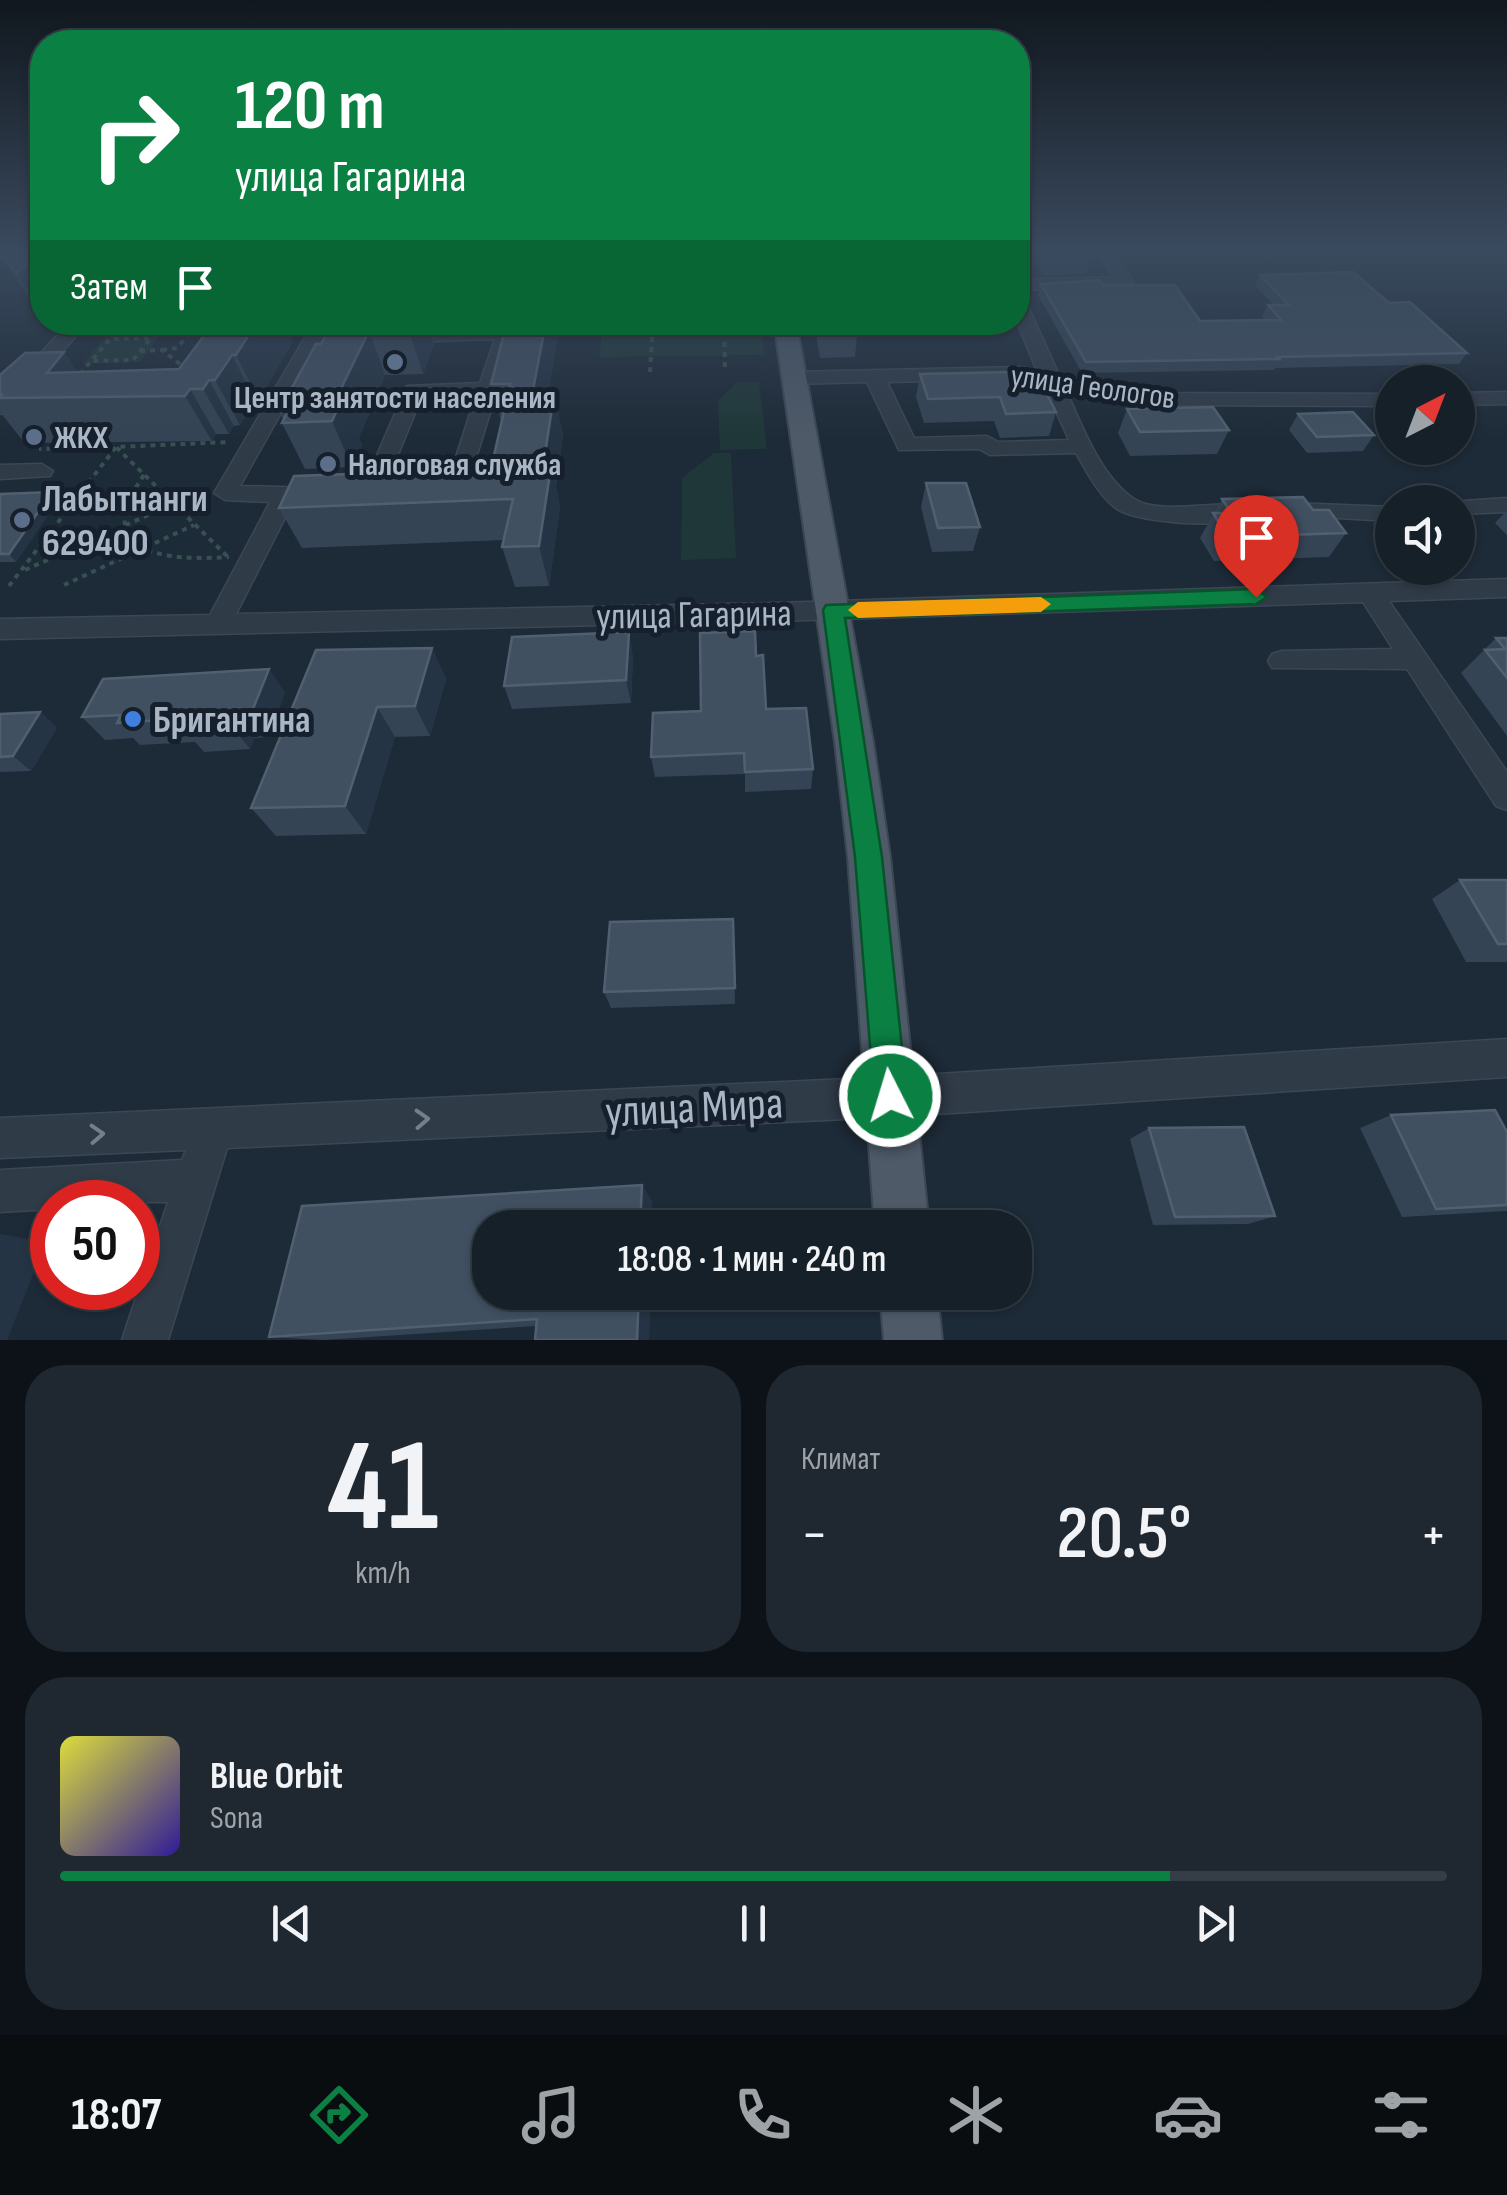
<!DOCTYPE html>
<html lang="ru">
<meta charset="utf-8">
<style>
:root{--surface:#162029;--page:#1f2831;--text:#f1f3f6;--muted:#9ea3a8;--line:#353e46;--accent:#0b8043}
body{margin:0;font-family:"Sofia Sans Condensed",sans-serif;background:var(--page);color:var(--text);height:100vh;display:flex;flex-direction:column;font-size:38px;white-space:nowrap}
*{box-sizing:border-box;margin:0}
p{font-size:32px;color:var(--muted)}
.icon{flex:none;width:55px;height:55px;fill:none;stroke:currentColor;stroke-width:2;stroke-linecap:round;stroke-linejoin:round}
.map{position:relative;height:1340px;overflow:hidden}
.drawer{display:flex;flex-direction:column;gap:25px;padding:25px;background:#0c1217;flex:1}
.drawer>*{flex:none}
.hud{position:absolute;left:30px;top:30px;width:1000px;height:305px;border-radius:40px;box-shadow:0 2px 8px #0004,0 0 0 2px var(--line);background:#0b8043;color:#fff;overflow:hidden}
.needle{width:65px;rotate:42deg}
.tools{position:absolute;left:1375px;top:365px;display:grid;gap:20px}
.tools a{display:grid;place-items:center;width:100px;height:100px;border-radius:50%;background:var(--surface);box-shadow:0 2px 8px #0004,0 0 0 2px var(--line);font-size:50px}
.speed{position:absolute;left:30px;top:1180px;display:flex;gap:20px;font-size:50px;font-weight:700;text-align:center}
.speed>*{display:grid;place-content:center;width:130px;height:130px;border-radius:50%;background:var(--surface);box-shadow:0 2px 8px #0004,0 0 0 2px var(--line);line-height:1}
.speed .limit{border:15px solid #d22;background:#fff;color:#111}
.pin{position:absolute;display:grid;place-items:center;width:85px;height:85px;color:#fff;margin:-102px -42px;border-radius:50% 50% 50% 0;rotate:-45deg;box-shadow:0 0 10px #0007}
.pin .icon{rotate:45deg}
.me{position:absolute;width:110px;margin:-55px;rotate:355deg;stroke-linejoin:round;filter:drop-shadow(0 0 8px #0008)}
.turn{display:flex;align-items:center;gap:35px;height:210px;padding:0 40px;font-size:45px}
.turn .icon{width:130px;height:130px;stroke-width:2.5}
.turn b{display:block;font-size:70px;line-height:85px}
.then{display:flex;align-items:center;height:95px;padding:0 40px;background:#0003;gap:20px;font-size:38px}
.big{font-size:75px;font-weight:600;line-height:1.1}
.drawer .card{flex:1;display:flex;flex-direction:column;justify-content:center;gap:15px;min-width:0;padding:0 35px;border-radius:40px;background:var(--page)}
.drawer .dial{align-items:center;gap:0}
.dial b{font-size:130px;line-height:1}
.song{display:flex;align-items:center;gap:30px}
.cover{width:120px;height:120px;border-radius:15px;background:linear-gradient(135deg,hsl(60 70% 55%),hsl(250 70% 35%))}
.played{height:10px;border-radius:5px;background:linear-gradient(90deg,var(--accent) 80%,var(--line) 80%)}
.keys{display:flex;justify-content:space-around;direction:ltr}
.heat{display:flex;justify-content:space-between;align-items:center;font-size:55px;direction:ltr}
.drawer .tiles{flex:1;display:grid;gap:25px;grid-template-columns:1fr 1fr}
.card:last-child{grid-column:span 2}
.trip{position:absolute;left:472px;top:1210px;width:560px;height:100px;border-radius:40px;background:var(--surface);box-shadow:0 2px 8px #0004,0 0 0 2px var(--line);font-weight:600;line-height:100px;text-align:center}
.tabs{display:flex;height:160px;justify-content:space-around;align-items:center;background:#090d10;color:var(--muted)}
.tabs .icon{width:70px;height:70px}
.tabs .on{color:var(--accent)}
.tabs b{font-size:45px;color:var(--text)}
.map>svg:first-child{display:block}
.green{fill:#1f3738}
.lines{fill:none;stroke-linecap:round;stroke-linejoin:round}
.minor-casing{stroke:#3c4754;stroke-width:3}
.major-casing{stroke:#3c4754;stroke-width:4}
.path{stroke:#375051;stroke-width:4;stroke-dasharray:5 5;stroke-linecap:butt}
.minor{fill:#303b48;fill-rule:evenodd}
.major{fill:#4e5a68;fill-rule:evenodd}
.wall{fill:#344454}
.shaded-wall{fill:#253444}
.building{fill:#405061;stroke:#516070;stroke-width:2.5}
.oneway{stroke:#737f8d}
.route{fill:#0b8043;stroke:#07532c;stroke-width:2.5}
.slow{fill:#f59e0b}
.service-dot{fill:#5c6f8a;stroke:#16202c;stroke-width:4}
.shop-dot{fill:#3f7fe0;stroke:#16202c;stroke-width:4}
.labels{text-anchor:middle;stroke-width:10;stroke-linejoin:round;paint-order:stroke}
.far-street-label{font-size:32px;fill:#a9b6c5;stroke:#16202c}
.far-poi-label{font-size:32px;font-weight:bold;fill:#a9b6c5;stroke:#16202c;text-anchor:start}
.poi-label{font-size:38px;font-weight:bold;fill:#a9b6c5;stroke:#16202c;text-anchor:start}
.street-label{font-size:38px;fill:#a9b6c5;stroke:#16202c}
.near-street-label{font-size:45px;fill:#a9b6c5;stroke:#16202c}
</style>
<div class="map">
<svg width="1507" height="1340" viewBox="0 0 1507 1340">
<rect width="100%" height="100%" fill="#1d2a37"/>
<g class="green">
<path d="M 604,323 L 761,323 L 764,355 L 599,357 Z"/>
<path d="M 160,335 L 140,362 L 82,364 L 106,337 Z"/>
<path d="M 737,382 L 759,382 L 767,449 L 720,450 L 718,401 Z"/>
<path d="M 714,453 L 731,453 L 736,558 L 681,560 L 682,478 Z"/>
</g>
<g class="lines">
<defs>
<g id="minor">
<path d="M 1097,252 L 1113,252 L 1133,282 L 1131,286 L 1018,290 L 1018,280 L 1114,277 Z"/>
<path d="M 1018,299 L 1027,304 L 1059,375 L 1145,393 L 1392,394 L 1392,406 L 1145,405 L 1065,388 C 1081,423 1100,476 1134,499 C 1165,519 1243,492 1261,512 C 1244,531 1139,524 1117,509 C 1099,496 1087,472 1076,453 L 990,455 L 979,449 L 899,450 L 867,382 L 793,384 L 783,378 L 793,372 L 1021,367 L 1037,371 L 1017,322 ZM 1021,379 L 1043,383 L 1069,440 L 998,442 L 987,436 L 914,438 L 887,382 Z"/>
<path d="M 70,322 L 89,322 L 7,412 L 0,414 L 0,396 Z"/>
<path d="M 314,322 L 332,322 L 240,486 L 319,488 L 330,495 L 319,502 L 293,502 L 236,614 L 777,603 L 1507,579 L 1507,597 L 1389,601 L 1507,772 L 1507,810 L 1496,806 L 1407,669 L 1272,668 L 1268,661 L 1272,654 L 1282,651 L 1393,649 L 1363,602 L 777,621 L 0,639 L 0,619 L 210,615 L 270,502 L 225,500 L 214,493 Z"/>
<path d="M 353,322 L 371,322 L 367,333 L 498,328 L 500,322 L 518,322 L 464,497 L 442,499 L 431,492 L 434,487 L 447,485 L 476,395 L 422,396 L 382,494 L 371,501 L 360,494 L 407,386 L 480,383 L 495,339 L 355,344 L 346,339 Z"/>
<path d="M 1507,392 L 1507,404 L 1458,405 L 1458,393 Z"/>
<path d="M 42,464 L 53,471 L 50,476 L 0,479 L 0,465 Z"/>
<path d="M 1507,498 L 1507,512 L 1458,514 L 1458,502 L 1449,502 Z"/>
<path d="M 1292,503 L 1392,507 L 1392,521 L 1284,515 L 1280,510 Z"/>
<path d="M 1507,1039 L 1507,1077 L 890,1117 L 227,1148 L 168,1340 L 122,1340 L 168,1202 L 52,1202 L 52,1209 L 0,1212 L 0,1170 L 182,1160 L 186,1150 L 0,1158 L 0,1118 L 890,1077 Z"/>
</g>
<g id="major">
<path d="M 774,322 L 796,322 L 873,742 L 890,857 L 929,1228 L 875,1228 L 848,857 L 835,742 Z"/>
<path d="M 880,1292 L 937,1292 L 942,1340 L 884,1340 Z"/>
</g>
</defs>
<use href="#minor" class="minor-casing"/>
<use href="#major" class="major-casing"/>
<g class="path">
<path d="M 724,322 L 725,371"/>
<path d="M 743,322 L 766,330"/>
<path d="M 101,326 L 104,322 L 120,338"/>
<path d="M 162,350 L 177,348 L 187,336 L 212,328"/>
<path d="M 140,351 L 162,350 L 186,369"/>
<path d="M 650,372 L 653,322"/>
<path d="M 80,374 L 110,339 L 151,338 L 133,360 L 93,361"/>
<path d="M 144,475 C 88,555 166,561 229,557"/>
<path d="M 227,556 L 116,447 L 229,442"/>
<path d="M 25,570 L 173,504"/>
<path d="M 64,585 L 194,525"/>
<path d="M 9,586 L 116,447 L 39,449"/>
</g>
<use href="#minor" class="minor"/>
<use href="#major" class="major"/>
</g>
<g class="wall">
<path d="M 42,252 L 42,312 L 28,296 L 0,255 Z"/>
<path d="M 1029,252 L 1093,252 L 1086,274 L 1043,275 Z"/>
<path d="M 1260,275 L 1389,303 L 1467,353 L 1459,364 L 1275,368 L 1274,370 L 1082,373 L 1038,295 L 1041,284 L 1103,285 L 1200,321 L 1266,320 L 1262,316 L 1268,305 L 1274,305 L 1255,286 Z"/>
<path d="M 214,322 L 288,322 L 293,334 L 291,337 L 293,341 L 259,400 L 255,400 L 240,425 L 234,426 L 229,434 L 216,434 L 212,441 L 35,443 L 33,441 L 23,441 L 0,412 L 0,375 L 64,352 L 77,372 L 179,369 Z"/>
<path d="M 333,322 L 442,322 L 441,326 L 428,327 L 434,345 L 423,374 L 385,375 L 359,438 L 362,445 L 352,467 L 305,469 L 282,423 L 283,420 L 279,411 Z"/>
<path d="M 507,322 L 582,322 L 581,328 L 559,328 L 548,395 L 554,395 L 563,435 L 556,487 L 560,507 L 549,586 L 515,587 L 502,547 L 504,540 L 302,548 L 279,508 L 491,469 L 501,421 L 491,384 Z"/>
<path d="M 814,322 L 854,322 L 857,334 L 855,357 L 820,358 Z"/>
<path d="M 920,374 L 1056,412 L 1049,436 L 1000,438 L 994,421 L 924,423 L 916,397 Z"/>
<path d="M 1127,409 L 1229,430 L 1217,454 L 1130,456 L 1118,433 Z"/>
<path d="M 1298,414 L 1374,435 L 1363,451 L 1307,453 L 1289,430 Z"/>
<path d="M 926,483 L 980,527 L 973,551 L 932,552 L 921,507 Z"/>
<path d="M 52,492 L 58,500 L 16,562 L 0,562 L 0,494 Z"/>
<path d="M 1222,499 L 1313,510 L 1346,533 L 1329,557 L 1214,561 L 1200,538 Z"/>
<path d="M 1385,509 L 1392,509 L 1392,549 L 1373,525 Z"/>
<path d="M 1507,510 L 1507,535 L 1495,523 Z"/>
<path d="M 1458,522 L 1471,537 L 1458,553 Z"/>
<path d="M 1496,638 L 1507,638 L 1507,736 L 1461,673 Z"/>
<path d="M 432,648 L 446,679 L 430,736 L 395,737 L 366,834 L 276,836 L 251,808 Z"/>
<path d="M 633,656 L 631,703 L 512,709 L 504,686 Z"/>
<path d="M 756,656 L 766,709 L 813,769 L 811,789 L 745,792 L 745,774 L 655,777 L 651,757 L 701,711 Z"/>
<path d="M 285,692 L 269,737 L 254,738 L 250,749 L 204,752 L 195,742 L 140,745 L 133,738 L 105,740 L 82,717 Z"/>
<path d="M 40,712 L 57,728 L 31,771 L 0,772 L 0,714 Z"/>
<path d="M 1460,880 L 1507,880 L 1507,962 L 1466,962 L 1432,899 Z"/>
<path d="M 733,919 L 735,1004 L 611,1008 L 604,992 Z"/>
<path d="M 1391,1115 L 1507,1132 L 1507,1211 L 1402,1217 L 1360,1128 Z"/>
<path d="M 1149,1128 L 1275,1216 L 1248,1224 L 1153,1225 L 1130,1139 Z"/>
<path d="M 642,1185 L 652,1202 L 490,1292 L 650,1292 L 649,1340 L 535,1340 L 536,1326 L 324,1340 L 269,1337 Z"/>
</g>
<g class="shaded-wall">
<path d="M 41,252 L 42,252 L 42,311 L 17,273 Z"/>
<path d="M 257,322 L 288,322 L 293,334 L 291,337 L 293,341 L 259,400 L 236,355 Z"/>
<path d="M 412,322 L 427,322 L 434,345 L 423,374 L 409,330 Z"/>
<path d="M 546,322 L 558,322 L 559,328 L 541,436 L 532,395 Z"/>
<path d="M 369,331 L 385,375 L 359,438 L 362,445 L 352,467 L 332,421 L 336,399 Z"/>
<path d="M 64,352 L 94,396 L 47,373 Z"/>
<path d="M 232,355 L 255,400 L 240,425 L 215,380 Z"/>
<path d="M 209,380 L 234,426 L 229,434 L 203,389 Z"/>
<path d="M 190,389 L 216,434 L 212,441 L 185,396 Z"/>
<path d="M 554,395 L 563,435 L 556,487 L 560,507 L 549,586 L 539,546 L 543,467 Z"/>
<path d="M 52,492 L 58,500 L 16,562 L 9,554 Z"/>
<path d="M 629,632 L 633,656 L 631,703 L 626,680 Z"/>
<path d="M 432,648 L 446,679 L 430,736 L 415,706 Z"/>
<path d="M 269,669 L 285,692 L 269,737 L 251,714 Z"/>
<path d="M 377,707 L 395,737 L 366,834 L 345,806 Z"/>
<path d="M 40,712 L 57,728 L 31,771 L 13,756 Z"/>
<path d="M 236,715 L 254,738 L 250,749 L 232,727 Z"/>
<path d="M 642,1185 L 652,1202 L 652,1228 L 640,1228 Z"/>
<path d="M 0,1234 L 46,1242 L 7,1340 L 0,1340 Z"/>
<path d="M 639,1292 L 650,1292 L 649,1340 L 637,1340 Z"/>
</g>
<g class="building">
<path d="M 2,252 L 41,252 L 17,273 L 0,255 Z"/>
<path d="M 1353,272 L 1389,303 L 1410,302 L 1467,353 L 1277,357 L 1279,359 L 1086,362 L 1041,284 L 1100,280 L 1103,285 L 1175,285 L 1200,321 L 1281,320 L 1268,305 L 1289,305 L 1260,275 Z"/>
<path d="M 214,322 L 257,322 L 236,355 L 232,355 L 215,380 L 209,380 L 203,389 L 190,389 L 185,396 L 0,398 L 2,395 L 0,395 L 0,375 L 25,353 L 64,352 L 47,373 L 179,369 Z"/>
<path d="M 333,322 L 412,322 L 409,330 L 369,331 L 336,399 L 342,399 L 332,421 L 282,423 L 288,411 L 279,411 L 316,344 L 321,344 Z"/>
<path d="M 507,322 L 546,322 L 532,395 L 554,395 L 543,467 L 551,467 L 539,546 L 502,547 L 513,499 L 279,508 L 294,476 L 491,469 L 510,384 L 491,384 Z"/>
<path d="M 820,322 L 854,322 L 857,334 L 822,335 Z"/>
<path d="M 1010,372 L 1043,386 L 1056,412 L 1006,414 L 1000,397 L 928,399 L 920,374 Z"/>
<path d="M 1213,407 L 1229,430 L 1140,432 L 1127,409 Z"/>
<path d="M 1353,412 L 1374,435 L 1317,437 L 1298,414 Z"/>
<path d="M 926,483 L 966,483 L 980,527 L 938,528 Z"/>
<path d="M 52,492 L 9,554 L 0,554 L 0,494 Z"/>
<path d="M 1303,497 L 1313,510 L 1329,510 L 1346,533 L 1227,537 L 1213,513 L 1231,513 L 1222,499 Z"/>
<path d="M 1385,509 L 1392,509 L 1392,518 Z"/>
<path d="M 1458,522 L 1471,537 L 1458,538 Z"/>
<path d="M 755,631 L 756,656 L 763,655 L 766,709 L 806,708 L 813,769 L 745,772 L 744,753 L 651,757 L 653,713 L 701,711 L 700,633 Z"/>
<path d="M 629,632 L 626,680 L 504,686 L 512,637 Z"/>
<path d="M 1496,638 L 1507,638 L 1507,678 L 1485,650 L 1505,649 Z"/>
<path d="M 432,648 L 415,706 L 377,707 L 345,806 L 251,808 L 316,650 Z"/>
<path d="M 269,669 L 251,714 L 236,715 L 232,727 L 184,729 L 189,718 L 117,723 L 121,715 L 82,717 L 103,679 Z"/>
<path d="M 40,712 L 13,756 L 0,757 L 0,714 Z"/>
<path d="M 1460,880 L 1507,880 L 1507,944 L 1498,944 Z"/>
<path d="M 733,919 L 735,988 L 604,992 L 610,922 Z"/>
<path d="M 1495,1110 L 1507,1132 L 1507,1205 L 1436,1209 L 1391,1115 Z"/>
<path d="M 1244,1127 L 1275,1216 L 1175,1217 L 1149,1128 Z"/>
<path d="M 642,1185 L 640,1228 L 490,1228 L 490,1292 L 639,1292 L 637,1340 L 535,1340 L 537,1319 L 269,1337 L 302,1206 Z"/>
</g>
<defs><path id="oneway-chevron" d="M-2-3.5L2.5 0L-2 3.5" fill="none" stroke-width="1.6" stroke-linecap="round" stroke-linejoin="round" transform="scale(2.5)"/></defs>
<g class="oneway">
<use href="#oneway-chevron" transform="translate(422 1119) rotate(-3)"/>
<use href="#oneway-chevron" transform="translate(97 1134) rotate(-3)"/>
</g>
<linearGradient id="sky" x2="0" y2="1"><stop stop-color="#10171e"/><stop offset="0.57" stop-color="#3a4a5e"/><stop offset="1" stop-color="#3a4a5e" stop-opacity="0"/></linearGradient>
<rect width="1507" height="440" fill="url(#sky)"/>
<path class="route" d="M 1256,589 L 1267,597 L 1256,604 L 845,618 L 882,857 L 907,1096 L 902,1108 L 890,1113 L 879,1108 L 874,1096 L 855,857 L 823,610 L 826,605 Z"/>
<path class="slow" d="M 1041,597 L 1051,604 L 1041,612 L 858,618 L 848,610 L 858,602 Z"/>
<g class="service-dot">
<circle cx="395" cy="362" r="10"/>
<circle cx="34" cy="437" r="10"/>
<circle cx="328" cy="464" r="10"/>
<circle cx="22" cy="520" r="10"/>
</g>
<circle class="shop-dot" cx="133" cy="719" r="10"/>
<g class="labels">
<g class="far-street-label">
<text transform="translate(1093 386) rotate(8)" y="11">улица Геологов</text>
</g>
<g class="far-poi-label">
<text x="395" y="408" text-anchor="middle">Центр занятости населения</text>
<text x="54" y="448">ЖКХ</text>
<text x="348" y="475">Налоговая служба</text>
</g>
<g class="poi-label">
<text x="42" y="511">Лабытнанги<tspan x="42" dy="44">629400</tspan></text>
<text x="153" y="732">Бригантина</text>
</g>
<g class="street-label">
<text transform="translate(694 614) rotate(-1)" y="13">улица Гагарина</text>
</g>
<g class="near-street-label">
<text transform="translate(694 1106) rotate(-3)" y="16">улица Мира</text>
</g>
</g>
</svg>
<div class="tools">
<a><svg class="needle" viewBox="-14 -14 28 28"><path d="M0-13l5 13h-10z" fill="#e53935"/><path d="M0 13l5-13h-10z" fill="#9ea3a8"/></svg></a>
<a><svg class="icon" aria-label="sound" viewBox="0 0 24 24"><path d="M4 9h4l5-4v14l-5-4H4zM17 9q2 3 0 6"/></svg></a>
</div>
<div class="speed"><div class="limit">50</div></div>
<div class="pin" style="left:1256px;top:597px;background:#d93025"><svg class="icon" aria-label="arrive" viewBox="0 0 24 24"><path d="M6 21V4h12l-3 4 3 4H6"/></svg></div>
<svg class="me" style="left:890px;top:1096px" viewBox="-20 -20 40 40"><circle r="17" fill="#0b8043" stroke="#fff" stroke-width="3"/><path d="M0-11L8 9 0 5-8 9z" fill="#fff"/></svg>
<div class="trip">18:08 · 1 мин · 240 m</div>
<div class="hud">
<div class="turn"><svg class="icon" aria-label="right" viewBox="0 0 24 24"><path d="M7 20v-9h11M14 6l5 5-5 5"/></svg><div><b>120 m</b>улица Гагарина</div></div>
<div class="then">Затем<svg class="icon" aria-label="arrive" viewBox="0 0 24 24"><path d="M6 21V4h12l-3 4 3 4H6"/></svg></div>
</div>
</div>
<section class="drawer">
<div class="tiles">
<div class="card dial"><b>41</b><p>km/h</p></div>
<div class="card"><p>Климат</p>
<div class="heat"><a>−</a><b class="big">20.5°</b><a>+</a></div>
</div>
<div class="card">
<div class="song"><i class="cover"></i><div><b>Blue Orbit</b><p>Sona</p></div></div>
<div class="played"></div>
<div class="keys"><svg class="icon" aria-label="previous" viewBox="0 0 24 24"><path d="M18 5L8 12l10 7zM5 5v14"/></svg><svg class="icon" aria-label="pause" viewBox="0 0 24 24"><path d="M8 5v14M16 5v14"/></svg><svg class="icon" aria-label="next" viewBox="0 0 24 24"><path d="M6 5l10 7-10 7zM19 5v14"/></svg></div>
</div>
</div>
</section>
<nav class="tabs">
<b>18:07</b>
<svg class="icon on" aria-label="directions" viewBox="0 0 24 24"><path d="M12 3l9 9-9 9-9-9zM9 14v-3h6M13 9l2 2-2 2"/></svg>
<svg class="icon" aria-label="music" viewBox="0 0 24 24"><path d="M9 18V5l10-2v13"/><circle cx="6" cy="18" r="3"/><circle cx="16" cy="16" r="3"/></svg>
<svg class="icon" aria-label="phone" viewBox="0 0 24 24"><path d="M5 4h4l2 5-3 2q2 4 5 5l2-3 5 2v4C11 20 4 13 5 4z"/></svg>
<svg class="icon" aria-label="climate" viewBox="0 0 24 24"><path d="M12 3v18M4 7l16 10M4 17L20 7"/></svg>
<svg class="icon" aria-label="car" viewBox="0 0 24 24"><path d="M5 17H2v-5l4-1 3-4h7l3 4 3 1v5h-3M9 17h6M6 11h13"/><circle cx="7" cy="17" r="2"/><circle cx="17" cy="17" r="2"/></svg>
<svg class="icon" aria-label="filters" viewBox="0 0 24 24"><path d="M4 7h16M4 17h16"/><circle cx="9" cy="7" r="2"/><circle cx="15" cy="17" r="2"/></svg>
</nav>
